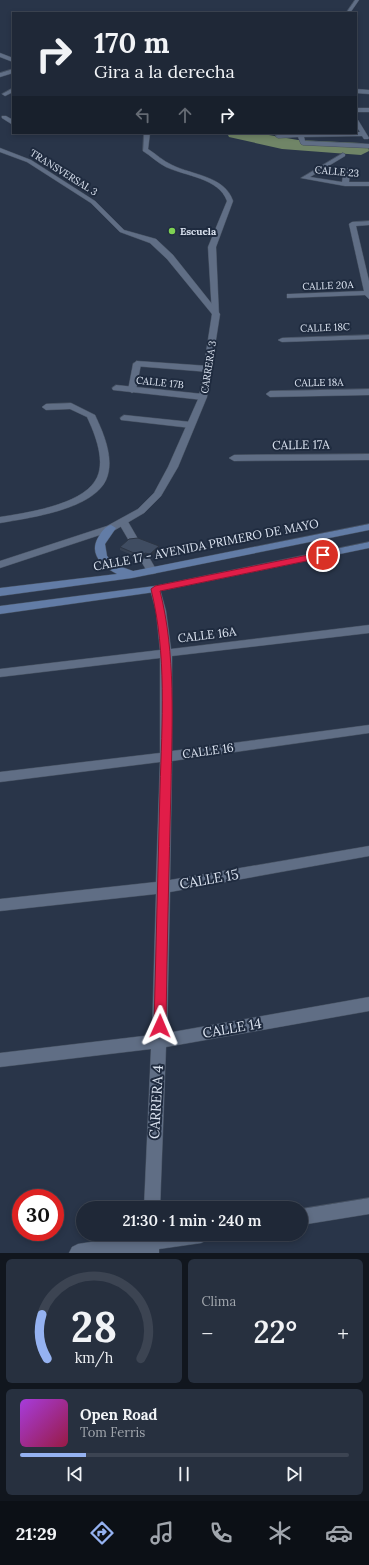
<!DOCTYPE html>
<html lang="es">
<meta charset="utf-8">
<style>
:root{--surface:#1f2837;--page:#27303f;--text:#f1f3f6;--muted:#a1a6ad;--line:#3c4452;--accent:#95b2f1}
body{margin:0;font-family:Lora,serif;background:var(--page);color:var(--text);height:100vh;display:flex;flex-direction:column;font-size:15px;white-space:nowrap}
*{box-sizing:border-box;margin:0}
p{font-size:13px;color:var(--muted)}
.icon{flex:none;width:22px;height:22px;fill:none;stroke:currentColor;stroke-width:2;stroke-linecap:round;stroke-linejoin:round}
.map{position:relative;height:1253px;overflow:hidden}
.side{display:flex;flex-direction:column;gap:6px;padding:6px;background:#11161e;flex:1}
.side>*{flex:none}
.guide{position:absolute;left:12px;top:12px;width:345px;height:122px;border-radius:0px;box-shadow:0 2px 6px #0003,0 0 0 1px var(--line);background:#1f2837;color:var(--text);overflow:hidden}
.speed{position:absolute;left:12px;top:1189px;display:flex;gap:8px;font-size:20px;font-weight:700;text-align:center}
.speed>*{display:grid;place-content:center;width:52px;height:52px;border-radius:50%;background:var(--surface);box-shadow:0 2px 6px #0003,0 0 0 1px var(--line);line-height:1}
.speed .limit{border:6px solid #d22;background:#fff;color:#111}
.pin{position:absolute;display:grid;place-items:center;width:34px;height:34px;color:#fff;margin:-17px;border:2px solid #fff;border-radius:50%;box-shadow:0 1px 4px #0007}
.me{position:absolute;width:44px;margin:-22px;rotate:1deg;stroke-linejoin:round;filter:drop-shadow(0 0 3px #0008)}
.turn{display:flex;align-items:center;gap:14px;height:84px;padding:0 16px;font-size:18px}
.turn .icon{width:52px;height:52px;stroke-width:2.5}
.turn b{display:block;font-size:28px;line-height:34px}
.lanes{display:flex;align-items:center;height:38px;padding:0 16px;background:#0003;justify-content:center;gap:20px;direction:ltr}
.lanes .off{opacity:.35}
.big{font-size:30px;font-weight:600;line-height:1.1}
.side .widget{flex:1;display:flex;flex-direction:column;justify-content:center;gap:6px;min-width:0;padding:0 14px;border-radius:6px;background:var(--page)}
.side .dial{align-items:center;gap:0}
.dial svg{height:104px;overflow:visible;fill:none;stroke:var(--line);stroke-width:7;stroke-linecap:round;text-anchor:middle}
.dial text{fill:var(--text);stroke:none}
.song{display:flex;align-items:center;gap:12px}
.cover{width:48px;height:48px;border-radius:6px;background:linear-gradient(135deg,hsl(280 70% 55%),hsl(340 70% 35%))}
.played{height:4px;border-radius:2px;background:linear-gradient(90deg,var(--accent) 20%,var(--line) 20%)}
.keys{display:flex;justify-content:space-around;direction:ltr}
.heat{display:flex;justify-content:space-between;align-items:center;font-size:22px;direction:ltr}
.side .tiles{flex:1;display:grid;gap:6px;grid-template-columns:1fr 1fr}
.widget:last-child{grid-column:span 2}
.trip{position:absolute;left:76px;top:1201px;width:232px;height:40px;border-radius:20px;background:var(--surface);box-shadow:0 2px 6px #0003,0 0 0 1px var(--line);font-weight:600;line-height:40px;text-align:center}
.dock{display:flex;height:64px;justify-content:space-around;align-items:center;background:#0c1016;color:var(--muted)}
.dock .icon{width:28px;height:28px}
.dock .selected{color:var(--accent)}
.dock b{font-size:18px;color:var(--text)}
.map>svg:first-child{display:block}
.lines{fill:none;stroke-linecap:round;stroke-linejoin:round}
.river{fill:#708567;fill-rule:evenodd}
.service-casing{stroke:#465161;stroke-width:1}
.pedestrian-casing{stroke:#465161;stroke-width:1}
.minor-casing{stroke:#465161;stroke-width:1}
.tertiary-casing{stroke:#465161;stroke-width:1}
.secondary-casing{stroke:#465161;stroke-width:1}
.service{fill:#606e85;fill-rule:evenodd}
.pedestrian{fill:#606e85;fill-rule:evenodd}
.minor{fill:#606e85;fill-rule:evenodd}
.tertiary{fill:#606e85;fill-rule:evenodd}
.secondary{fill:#627ca6;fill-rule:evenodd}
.wall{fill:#364153}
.shaded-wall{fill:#2c3544}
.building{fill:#3f4c61;stroke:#2c3544}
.route{fill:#e11d48;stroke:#92132f}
.poi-dot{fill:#7ed153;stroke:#1f2b3f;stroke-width:1.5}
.labels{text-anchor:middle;stroke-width:4;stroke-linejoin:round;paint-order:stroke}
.far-street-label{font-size:10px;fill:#dce4f1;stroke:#1f2b3f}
.far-poi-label{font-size:10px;font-weight:bold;fill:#dce4f1;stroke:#1f2b3f;text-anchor:start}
.street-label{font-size:12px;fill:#dce4f1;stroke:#1f2b3f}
.near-street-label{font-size:14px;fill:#dce4f1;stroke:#1f2b3f}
</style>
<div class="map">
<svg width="369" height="1253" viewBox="0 0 369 1253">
<rect width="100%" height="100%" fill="#293549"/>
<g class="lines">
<path class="river" d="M 227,133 L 257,133 L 298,140 L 361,143 L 368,145 L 369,151 L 361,155 L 282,149 L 229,137 Z"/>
<defs>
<g id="service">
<path d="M 71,403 L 95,415 C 104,434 115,460 106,480 C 92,510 28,518 0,523 L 0,517 C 26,513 80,505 95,481 C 107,463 95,434 87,417 L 70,409 L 46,410 L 42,407 L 46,404 Z"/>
<path d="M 123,519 L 127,520 L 138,539 L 137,541 L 129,541 L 128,539 L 118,522 Z"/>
<path d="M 146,558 L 150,559 L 157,571 L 156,573 L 152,574 L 148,573 L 141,561 Z"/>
</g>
<path id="pedestrian" d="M 137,361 L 141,364 L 136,390 L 132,393 L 128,390 L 133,364 Z"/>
<g id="minor">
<path d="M 355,0 L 359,0 L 350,13 L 346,13 Z"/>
<path d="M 0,53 L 13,58 L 13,62 L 0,57 Z"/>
<path d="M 13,69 L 13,73 L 0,77 L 0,73 Z"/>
<path d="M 13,88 L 13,92 L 5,96 L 2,94 Z"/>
<path d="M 356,89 L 369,90 L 369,94 L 356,93 Z"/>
<rect x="356" y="108" width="13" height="4"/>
<path d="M 2,116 L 6,116 L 13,120 L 13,125 L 2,118 Z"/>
<path d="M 356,119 L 358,120 L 369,138 L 368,139 L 364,139 L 362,136 L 304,137 L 305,141 L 369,144 L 369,148 L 303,145 L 301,144 L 298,137 L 278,138 L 275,136 C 282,131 346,133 360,132 L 356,126 Z"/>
<path d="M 144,133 L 150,133 L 148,149 C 156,154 163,161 172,165 C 192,175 225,176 233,201 L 216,247 L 219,316 L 212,314 L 208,247 L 227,201 C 219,178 185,176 166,167 C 158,163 151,156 143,151 Z"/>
<path d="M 343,153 L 345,154 L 345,156 L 310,177 L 342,182 L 344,170 L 347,168 L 350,170 L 349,182 L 369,182 L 369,186 L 345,186 L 301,178 Z"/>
<path d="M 369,221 L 369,225 L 356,226 L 369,281 L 369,299 L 365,295 L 287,298 L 287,294 L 290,294 L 364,291 L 349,224 L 352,222 Z"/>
<path d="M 369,335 L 369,339 L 282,342 L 278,340 L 282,338 Z"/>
<path d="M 137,361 L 209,366 L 213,369 L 209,372 L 134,366 L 133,364 Z"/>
<path d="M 116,385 L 203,394 L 207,397 L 203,400 L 113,390 L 112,388 Z"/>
<path d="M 369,389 L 369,395 L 270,397 L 266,394 L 270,391 Z"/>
<path d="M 124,415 L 191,422 L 195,425 L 191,428 L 121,420 L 120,418 Z"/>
<path d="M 369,454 L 369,460 L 234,461 L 229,458 L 234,455 Z"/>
<path d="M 155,586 L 160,589 L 166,611 L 171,649 L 369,625 L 369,633 L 172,656 L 172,751 L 369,725 L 369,733 L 172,761 L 170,880 L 369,846 L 369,856 L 170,892 L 167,1033 L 369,997 L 369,1011 L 166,1047 L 160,1208 L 144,1208 L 151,1049 L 0,1067 L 0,1053 L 152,1035 L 156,894 L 0,911 L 0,899 L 156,882 L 160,762 L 0,782 L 0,772 L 160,753 L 160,658 L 0,677 L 0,669 L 160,650 L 156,611 L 150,589 Z"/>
<path d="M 369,1198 L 369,1214 L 301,1225 L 301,1209 Z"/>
<path d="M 210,1234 L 207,1240 L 201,1243 L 159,1249 L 159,1253 L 69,1253 L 72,1247 L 78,1244 L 141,1234 Z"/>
</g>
<path id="tertiary" d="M 0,148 L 31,160 L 95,201 L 124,230 L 156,239 L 173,255 L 220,314 L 207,397 L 178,467 L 161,496 L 144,513 L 115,530 L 0,568 L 0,561 L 107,526 L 138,509 L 154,493 L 168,467 L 199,397 L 212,314 L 167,259 L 150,243 L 120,232 L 91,203 L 27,162 L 0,152 Z"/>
<g id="secondary">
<path d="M 369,524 L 369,530 L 132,578 L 0,596 L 0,588 L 117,574 C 101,566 88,553 99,536 C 102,531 106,526 111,525 L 116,528 L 105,544 L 107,556 L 116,565 L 133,571 Z"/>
<path d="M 369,542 L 369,548 L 155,592 L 0,614 L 0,606 L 155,586 Z"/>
</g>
</defs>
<use href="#service" class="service-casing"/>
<use href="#pedestrian" class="pedestrian-casing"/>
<use href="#minor" class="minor-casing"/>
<use href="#tertiary" class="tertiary-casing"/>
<use href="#secondary" class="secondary-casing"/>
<use href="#service" class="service"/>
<use href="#pedestrian" class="pedestrian"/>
<use href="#minor" class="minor"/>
<use href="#tertiary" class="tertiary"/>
<use href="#secondary" class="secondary"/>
</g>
<path class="wall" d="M 159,546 L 159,550 L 150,558 L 145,557 L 141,559 L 120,550 L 120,547 Z"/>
<g class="shaded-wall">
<path d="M 159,546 L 159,550 L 150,558 L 150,554 Z"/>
<path d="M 145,553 L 145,557 L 141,559 L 141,556 Z"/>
</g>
<path class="building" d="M 138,538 L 159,546 L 150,554 L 145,553 L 141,556 L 120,547 L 129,539 Z"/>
<path class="route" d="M 323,552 L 327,555 L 326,557 L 160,591 C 176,654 172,722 171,787 C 169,866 167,946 166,1026 L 164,1030 L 160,1031 L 155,1030 L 154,1026 C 156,947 158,868 160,789 C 162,722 167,654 151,589 L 155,586 Z"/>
<circle class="poi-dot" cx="172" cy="231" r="4"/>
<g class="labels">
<g class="far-street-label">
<text transform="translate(337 171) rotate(5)" y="4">CALLE 23</text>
<text transform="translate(64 172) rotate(32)" y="4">TRANSVERSAL 3</text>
<text transform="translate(328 285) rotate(-2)" y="4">CALLE 20A</text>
<text transform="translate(325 327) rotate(-2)" y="4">CALLE 18C</text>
<text transform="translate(208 367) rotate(-81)" y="4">CARRERA 3</text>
<text transform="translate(160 382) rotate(6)" y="4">CALLE 17B</text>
<text transform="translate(319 382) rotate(-1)" y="4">CALLE 18A</text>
</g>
<g class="far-poi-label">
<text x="180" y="235">Escuela</text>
</g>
<g class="street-label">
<text transform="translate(301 445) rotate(-1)" y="4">CALLE 17A</text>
<text transform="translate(206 545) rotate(-11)" y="4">CALLE 17 - AVENIDA PRIMERO DE MAYO</text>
<text transform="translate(207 635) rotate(-7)" y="4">CALLE 16A</text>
<text transform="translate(208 751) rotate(-8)" y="4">CALLE 16</text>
</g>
<g class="near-street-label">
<text transform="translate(209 879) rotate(-10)" y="5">CALLE 15</text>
<text transform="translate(232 1028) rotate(-10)" y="5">CALLE 14</text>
<text transform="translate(156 1102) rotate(-87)" y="5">CARRERA 4</text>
</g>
</g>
</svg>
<div class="speed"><div class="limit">30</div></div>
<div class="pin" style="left:323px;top:555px;background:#d93025"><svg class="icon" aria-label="arrive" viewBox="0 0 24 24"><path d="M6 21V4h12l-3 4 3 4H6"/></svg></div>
<svg class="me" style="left:160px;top:1026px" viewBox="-20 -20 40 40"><path d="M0-17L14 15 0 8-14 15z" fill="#e11d48" stroke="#fff" stroke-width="4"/></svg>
<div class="trip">21:30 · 1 min · 240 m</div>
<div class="guide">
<div class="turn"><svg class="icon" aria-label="right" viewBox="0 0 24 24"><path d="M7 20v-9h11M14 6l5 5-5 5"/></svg><div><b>170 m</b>Gira a la derecha</div></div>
<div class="lanes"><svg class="icon off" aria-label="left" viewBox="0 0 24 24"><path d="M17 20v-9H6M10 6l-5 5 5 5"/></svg><svg class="icon off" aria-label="ahead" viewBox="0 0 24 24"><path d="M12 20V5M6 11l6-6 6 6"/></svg><svg class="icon" aria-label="right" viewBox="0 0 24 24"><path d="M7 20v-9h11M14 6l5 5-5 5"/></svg></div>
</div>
</div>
<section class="side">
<div class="tiles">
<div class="widget dial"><svg viewBox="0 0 100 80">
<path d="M14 69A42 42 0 1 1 86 69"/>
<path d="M14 69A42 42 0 0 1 10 35" stroke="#95b2f1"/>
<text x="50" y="56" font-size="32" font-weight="700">28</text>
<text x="50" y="72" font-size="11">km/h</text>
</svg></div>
<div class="widget"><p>Clima</p>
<div class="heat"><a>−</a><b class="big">22°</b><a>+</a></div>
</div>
<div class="widget">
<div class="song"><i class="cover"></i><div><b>Open Road</b><p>Tom Ferris</p></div></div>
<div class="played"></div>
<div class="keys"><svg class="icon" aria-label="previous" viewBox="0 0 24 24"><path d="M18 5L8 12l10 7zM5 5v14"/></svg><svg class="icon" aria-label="pause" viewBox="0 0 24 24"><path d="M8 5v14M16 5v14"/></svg><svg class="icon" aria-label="next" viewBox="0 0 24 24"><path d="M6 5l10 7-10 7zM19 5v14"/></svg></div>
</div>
</div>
</section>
<nav class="dock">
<b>21:29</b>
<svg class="icon selected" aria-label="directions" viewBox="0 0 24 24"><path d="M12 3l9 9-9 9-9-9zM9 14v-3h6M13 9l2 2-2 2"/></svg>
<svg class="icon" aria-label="music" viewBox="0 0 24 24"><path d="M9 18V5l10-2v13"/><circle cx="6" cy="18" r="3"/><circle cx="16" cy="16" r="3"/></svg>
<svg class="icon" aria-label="phone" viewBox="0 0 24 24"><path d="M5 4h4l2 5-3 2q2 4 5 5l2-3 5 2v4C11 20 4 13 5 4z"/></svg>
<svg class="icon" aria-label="climate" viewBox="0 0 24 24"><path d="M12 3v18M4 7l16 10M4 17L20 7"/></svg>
<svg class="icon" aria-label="car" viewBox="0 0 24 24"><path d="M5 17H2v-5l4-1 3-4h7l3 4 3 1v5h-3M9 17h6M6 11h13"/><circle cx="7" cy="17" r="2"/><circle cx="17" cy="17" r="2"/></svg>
</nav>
